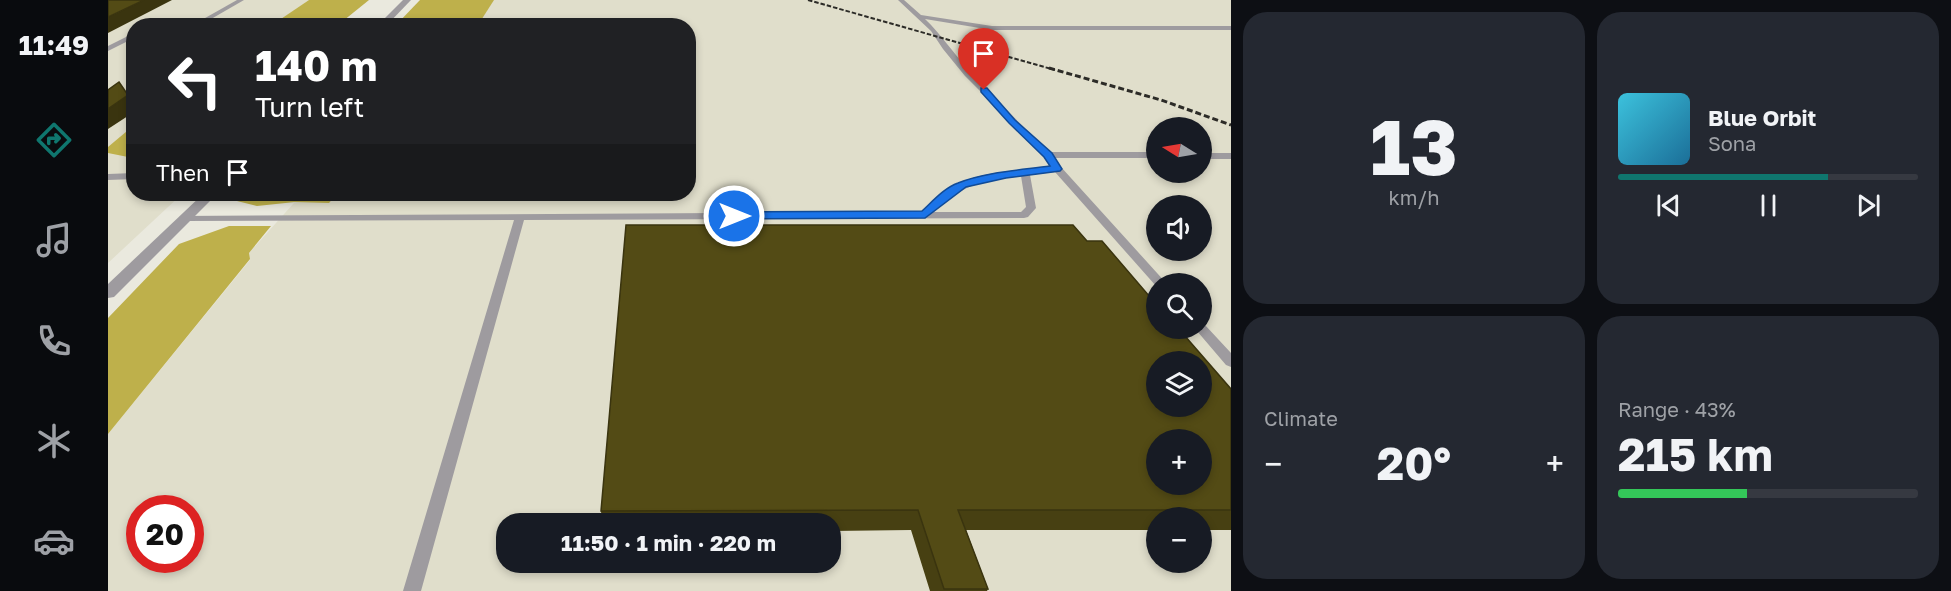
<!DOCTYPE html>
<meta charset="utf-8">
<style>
:root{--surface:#171b24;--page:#242831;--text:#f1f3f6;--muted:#9ea1a6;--line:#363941;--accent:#0f766e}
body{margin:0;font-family:"Golos Text",sans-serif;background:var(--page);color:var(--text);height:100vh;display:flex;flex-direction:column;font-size:22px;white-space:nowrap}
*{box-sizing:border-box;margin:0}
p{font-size:20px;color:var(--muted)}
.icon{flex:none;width:33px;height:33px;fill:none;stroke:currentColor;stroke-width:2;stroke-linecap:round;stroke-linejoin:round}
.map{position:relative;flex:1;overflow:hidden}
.side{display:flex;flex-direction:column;gap:12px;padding:12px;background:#0d0f14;width:720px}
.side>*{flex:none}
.hud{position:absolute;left:18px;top:18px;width:570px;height:183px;border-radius:24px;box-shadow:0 3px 9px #0003;background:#202124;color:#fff;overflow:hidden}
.needle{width:39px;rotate:281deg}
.buttons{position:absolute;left:1038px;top:117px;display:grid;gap:12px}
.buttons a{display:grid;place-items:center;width:66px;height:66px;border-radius:50%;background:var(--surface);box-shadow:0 3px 9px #0003;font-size:30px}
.speed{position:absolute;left:18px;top:495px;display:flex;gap:12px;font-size:30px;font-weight:700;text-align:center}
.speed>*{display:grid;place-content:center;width:78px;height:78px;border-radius:50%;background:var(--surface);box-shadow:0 3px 9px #0003;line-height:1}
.speed .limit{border:9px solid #d22;background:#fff;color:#111}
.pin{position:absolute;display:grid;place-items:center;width:51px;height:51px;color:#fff;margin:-62px -26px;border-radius:50% 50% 50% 0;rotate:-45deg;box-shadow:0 0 6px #0007}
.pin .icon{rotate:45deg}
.me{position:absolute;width:66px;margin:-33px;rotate:90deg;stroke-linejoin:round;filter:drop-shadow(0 0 4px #0008)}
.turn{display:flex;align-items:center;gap:21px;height:126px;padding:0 30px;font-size:27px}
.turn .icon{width:78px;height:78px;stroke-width:2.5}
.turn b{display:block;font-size:42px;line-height:51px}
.then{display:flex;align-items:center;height:57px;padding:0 30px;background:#0003;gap:12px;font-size:22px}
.big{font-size:45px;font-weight:700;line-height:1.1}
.side .tile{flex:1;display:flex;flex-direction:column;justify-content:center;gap:9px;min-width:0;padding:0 21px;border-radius:24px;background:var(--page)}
.side .dial{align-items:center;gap:0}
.dial b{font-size:78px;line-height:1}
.song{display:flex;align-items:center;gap:18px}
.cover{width:72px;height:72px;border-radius:9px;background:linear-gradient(135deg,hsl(190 70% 55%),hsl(200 70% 35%))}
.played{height:6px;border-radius:3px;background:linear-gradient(90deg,var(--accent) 70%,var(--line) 70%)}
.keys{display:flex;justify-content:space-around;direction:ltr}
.heat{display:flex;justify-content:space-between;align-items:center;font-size:33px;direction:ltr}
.charge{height:9px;border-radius:4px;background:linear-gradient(90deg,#34c759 43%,var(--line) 0)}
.side .tiles{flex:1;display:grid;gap:12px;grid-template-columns:repeat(2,1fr)}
.trip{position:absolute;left:388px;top:513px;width:345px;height:60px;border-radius:24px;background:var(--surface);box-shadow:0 3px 9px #0003;font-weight:700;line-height:60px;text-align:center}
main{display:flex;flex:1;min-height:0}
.tab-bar{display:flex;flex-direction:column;width:108px;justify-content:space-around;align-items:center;background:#090b0e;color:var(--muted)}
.tab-bar .icon{width:42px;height:42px}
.tab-bar .selected{color:var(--accent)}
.tab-bar b{font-size:27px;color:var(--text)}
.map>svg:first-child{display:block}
.built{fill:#e0decb;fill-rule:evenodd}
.forest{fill:#beb04b}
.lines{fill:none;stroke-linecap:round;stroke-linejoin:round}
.service{fill:#9e9b9f;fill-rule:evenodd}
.tertiary{fill:#9e9b9f;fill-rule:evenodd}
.rail-far1{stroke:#2c2b27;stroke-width:2;stroke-dasharray:4.5 2;stroke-linecap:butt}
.rail{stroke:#2c2b27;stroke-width:3;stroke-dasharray:6 3;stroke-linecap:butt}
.wall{fill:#474012}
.shaded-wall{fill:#3a340f}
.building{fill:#534b15;stroke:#3a340f;stroke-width:1.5;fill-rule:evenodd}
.route{fill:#1a73e8;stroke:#114b97;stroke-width:1.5}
</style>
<main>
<nav class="tab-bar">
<b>11:49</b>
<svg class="icon selected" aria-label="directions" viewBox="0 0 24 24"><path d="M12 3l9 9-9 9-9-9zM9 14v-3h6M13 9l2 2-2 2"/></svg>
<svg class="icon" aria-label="music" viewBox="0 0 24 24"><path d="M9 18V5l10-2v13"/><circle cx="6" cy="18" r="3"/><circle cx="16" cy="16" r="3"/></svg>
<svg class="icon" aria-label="phone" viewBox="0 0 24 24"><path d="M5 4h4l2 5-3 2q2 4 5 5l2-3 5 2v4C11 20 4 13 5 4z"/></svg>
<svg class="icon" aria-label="climate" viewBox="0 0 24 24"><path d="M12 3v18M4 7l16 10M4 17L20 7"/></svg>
<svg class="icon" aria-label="car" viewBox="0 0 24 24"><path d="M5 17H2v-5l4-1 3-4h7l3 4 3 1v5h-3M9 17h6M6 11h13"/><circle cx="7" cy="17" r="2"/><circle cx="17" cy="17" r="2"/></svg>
</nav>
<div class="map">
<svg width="1123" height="591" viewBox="0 0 1123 591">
<rect width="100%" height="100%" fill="#eae9de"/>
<g class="built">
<path d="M 0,0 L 201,0 L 166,25 L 26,26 L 26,194 L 74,194 L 0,263 Z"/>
<path d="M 352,0 L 1123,0 L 1123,591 L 0,591 L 0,434 L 142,260 L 141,253 L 194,194 L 580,194 L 580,26 L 331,25 ZM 1048,128 L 1094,128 L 1094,172 L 1048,172 ZM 1048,206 L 1094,206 L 1094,250 L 1048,250 ZM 1048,284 L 1094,284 L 1094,328 L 1048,328 ZM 1048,362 L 1094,362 L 1094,406 L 1048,406 ZM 1048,440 L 1094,440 L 1094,484 L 1048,484 ZM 32,508 L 82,508 L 82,560 L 32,560 ZM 1048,518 L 1094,518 L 1094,562 L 1048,562 ZM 399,524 L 723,524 L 723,562 L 399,562 Z"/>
</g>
<g class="forest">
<path d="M 201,0 L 261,0 L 235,21 L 207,25 L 164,25 Z"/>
<path d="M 312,0 L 386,0 L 370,25 L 288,25 Z"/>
<path d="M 25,126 L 25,158 L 0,153 L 0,147 Z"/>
<path d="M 126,194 L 229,194 L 221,203 L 187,202 L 149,206 L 121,199 Z"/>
<path d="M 121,226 L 163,226 L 141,253 L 142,259 L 0,434 L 0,318 L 71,244 Z"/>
</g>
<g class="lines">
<g class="service">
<path d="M 129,0 L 136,0 L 91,26 L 83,26 Z"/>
<path d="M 790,0 L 796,0 L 813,15 L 884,26 L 1123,26 L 1123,30 L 884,30 L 817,19 C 833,34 845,53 860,69 C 886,98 914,126 942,152 L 1048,152 L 1048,158 L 946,158 L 953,167 L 1059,284 L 1048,284 L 1048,286 L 947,172 L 922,175 L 928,208 L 920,217 L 916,218 L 416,220 L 313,591 L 295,591 L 406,220 L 77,221 L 72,218 L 73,216 L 814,212 C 823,204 831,194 842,188 C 872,170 910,171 943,167 L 937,157 L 901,123 L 889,108 L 857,76 L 835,49 L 823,31 ZM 913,176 L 918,207 L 913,212 L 826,212 C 853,185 875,180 913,176 Z"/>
<path d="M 26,33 L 26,38 L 0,51 L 0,46 Z"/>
<rect x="1094" y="153" width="29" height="6"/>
<path d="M 26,173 L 26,179 L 0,180 L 0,174 Z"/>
<path d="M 1094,324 L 1097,325 L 1123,353 L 1123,367 L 1118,365 L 1089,331 L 1087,328 L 1094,328 Z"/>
</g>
<g class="tertiary">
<path d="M 295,0 L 303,0 L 278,26 L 269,26 Z"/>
<path d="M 95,194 L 109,194 L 6,297 L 0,298 L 0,284 Z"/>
</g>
<path class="rail-far1" d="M 700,0 L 947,70"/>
<path class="rail" d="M 941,68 L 1053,100 L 1123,125"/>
</g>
<path class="wall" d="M 979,241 L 1123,389 L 1123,530 L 1094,530 L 1094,518 L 1048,518 L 1048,530 L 858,530 L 880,589 L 879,591 L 822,591 L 803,530 L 723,531 L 723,524 L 494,524 L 493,511 Z"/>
<g class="shaded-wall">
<path d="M 36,0 L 64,0 L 0,33 L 0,17 Z"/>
<path d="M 20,95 L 26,106 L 26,112 L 0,129 L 0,109 Z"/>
</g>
<g class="building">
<path d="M 0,0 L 36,0 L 0,17 Z"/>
<path d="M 11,82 L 20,95 L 0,109 L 0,90 Z"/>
<path d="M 518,225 L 965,225 L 979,241 L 994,241 L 1048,304 L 1048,328 L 1070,328 L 1123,389 L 1123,510 L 850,510 L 880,589 L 836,589 L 810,510 L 493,511 ZM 1048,362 L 1094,362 L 1094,406 L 1048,406 ZM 1048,440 L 1094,440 L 1094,484 L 1048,484 Z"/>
</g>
<path class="route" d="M 873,88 L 879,88 L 907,120 L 944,153 L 954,169 L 952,171 L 898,178 L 858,187 L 817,218 L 626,219 L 620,216 L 626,212 L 814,211 C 825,201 836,188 850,183 C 877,172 914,170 942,166 L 936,157 L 901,123 L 873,92 Z"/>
</svg>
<div class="buttons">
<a><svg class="needle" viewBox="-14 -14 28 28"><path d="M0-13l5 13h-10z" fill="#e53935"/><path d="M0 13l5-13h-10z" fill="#9ea1a6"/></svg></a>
<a><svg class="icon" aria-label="sound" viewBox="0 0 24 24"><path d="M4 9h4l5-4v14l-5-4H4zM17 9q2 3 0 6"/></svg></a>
<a><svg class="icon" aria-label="search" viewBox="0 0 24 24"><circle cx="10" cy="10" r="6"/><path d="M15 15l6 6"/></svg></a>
<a><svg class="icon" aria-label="layers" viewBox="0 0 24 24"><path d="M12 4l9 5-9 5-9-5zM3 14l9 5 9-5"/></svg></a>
<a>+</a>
<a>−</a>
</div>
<div class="speed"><div class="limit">20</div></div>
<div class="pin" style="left:876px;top:90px;background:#d93025"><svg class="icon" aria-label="arrive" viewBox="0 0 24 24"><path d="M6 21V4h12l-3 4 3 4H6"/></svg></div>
<svg class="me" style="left:626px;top:216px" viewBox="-20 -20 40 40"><circle r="17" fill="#1a73e8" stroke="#fff" stroke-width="3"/><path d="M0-11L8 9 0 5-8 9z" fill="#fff"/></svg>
<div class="trip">11:50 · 1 min · 220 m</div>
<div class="hud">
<div class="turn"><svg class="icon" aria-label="left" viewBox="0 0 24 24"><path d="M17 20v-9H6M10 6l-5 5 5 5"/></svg><div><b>140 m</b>Turn left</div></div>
<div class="then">Then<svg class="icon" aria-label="arrive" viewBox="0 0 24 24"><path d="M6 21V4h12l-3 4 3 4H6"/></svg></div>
</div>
</div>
<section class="side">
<div class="tiles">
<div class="tile dial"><b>13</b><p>km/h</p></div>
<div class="tile">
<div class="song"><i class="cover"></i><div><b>Blue Orbit</b><p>Sona</p></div></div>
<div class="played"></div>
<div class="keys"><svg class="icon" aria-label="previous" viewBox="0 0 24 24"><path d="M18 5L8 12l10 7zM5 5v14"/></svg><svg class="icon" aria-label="pause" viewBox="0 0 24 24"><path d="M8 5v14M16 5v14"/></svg><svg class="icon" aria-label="next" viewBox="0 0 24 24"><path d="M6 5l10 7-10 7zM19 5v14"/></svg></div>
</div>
<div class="tile"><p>Climate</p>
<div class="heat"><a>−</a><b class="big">20°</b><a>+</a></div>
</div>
<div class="tile"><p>Range · 43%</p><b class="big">215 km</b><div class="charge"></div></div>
</div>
</section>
</main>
